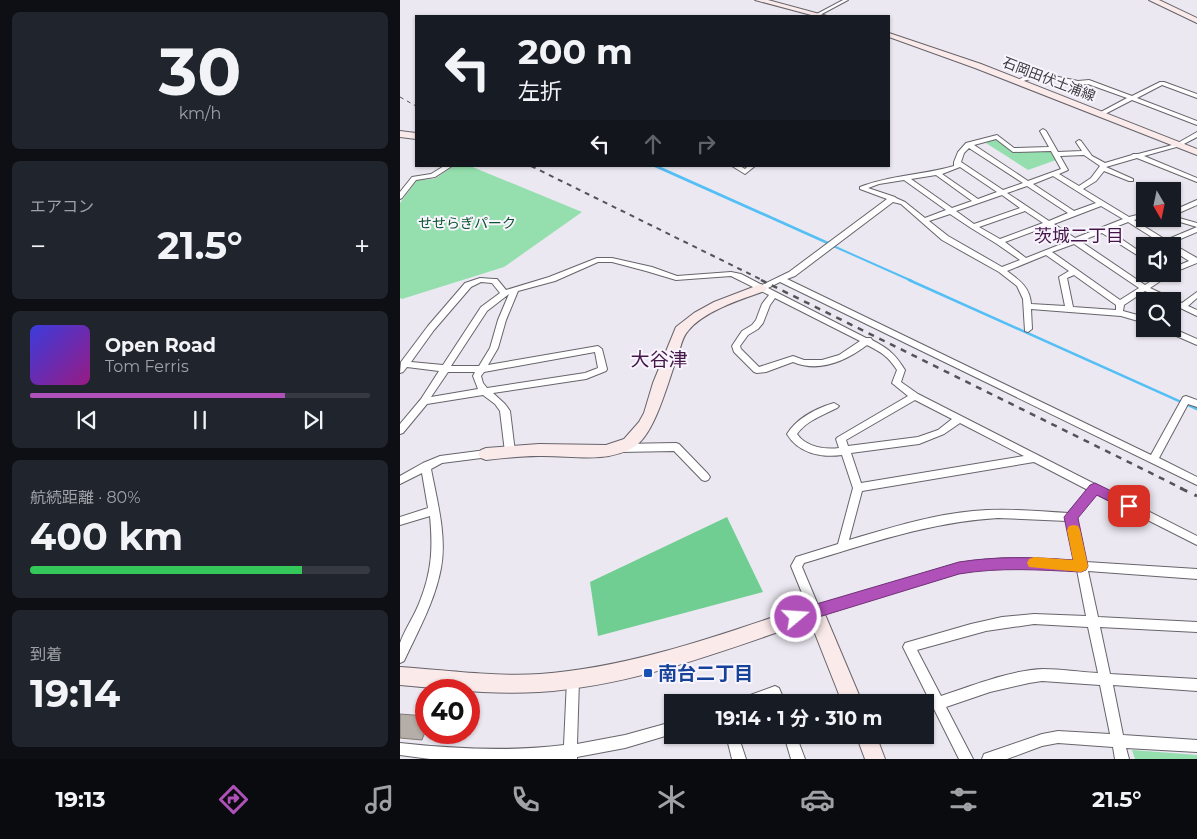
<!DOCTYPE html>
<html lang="ja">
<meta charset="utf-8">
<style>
:root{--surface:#171b24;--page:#20242c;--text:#f1f3f6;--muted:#9ea1a6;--line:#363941;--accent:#b050b9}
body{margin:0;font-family:Montserrat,"Noto Sans JP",sans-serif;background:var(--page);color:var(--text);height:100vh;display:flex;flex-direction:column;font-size:19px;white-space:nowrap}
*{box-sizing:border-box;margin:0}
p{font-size:16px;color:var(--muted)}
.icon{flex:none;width:28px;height:28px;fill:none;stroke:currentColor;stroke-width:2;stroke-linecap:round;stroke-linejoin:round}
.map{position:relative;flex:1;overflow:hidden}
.panel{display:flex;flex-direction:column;gap:12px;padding:12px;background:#0d0f14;width:400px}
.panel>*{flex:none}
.hud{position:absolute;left:15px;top:15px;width:475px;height:152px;border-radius:0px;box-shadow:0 1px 4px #0004;background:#171b24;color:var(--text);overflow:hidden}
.needle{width:32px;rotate:171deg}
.buttons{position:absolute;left:736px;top:182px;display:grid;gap:10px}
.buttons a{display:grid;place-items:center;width:45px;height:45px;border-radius:0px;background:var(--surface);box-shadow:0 1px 4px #0004;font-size:25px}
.speed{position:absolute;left:15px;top:679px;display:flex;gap:10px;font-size:25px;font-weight:700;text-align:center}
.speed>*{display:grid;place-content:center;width:65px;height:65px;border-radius:50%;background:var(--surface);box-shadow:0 1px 4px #0004;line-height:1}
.speed .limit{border:8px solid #d22;background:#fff;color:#111}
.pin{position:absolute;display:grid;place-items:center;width:42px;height:42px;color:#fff;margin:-21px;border-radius:10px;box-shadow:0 2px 8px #0006}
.me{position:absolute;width:55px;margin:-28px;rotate:72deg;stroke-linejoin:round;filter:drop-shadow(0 0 4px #0008)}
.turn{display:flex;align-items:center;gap:18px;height:105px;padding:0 20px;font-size:22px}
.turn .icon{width:65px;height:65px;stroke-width:2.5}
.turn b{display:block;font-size:35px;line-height:42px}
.lanes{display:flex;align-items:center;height:48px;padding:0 20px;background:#0003;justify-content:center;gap:25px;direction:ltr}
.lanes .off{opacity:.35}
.big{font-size:38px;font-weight:700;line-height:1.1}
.panel .card{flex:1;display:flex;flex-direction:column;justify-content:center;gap:8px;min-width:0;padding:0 18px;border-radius:8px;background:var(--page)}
.panel .dial{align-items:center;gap:0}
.dial b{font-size:65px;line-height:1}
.song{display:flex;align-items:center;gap:15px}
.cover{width:60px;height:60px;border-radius:8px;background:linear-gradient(135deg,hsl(240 70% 55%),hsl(310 70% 35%))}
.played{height:5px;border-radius:2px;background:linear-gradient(90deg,var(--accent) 75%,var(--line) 75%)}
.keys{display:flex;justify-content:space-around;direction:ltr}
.heat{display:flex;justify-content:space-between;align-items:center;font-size:28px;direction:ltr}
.charge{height:8px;border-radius:4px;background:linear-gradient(90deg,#34c759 80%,var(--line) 0)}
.trip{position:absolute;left:264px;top:694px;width:270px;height:50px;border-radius:0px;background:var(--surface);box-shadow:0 1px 4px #0004;font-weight:700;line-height:50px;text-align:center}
.menu{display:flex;height:80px;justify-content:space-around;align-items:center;background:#090b0e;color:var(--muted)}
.menu .icon{width:35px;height:35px}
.menu .active{color:var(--accent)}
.menu b{font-size:22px;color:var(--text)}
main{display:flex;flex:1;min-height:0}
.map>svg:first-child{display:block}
.green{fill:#94dfad}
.forest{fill:#70ce92}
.water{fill:#54bff5}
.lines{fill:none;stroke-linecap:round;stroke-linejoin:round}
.stream-far1{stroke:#54bff5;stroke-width:2}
.stream{stroke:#54bff5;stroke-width:2.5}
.building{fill:#b5ada7;stroke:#807973}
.street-casing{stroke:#67646b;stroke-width:2}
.secondary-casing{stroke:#67646b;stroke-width:2}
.street{fill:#fff;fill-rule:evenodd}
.secondary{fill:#fbeaea;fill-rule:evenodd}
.rail-far3{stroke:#545358;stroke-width:1;stroke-dasharray:4 4;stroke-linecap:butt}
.rail-far2{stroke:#545358;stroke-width:2;stroke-dasharray:5 5;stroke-linecap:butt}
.rail-far1{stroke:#545358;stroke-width:2.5;stroke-dasharray:6 6;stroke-linecap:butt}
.rail{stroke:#545358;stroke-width:3;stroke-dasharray:8 8;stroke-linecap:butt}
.route{fill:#b050b9;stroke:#723478}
.slow{fill:#f59e0b}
.transit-dot{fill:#1a4fb4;stroke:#f9f5fe;stroke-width:2}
.labels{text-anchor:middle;stroke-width:4;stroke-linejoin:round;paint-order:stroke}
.far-street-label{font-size:14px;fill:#3c3b3f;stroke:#f9f5fe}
.far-park-label{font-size:14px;fill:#0b542e;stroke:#f9f5fe}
.neighbourhood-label{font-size:18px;fill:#451749;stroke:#f9f5fe}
.quarter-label{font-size:19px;fill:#451749;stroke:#f9f5fe}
.near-transit-label{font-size:19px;font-weight:bold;fill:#164399;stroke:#f9f5fe;text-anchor:start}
</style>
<main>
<section class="panel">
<div class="card dial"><b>30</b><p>km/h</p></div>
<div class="card"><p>エアコン</p>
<div class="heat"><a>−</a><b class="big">21.5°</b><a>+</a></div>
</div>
<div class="card">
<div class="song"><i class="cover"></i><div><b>Open Road</b><p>Tom Ferris</p></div></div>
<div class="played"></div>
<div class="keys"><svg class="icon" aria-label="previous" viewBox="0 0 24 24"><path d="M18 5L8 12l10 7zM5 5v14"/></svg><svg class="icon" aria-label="pause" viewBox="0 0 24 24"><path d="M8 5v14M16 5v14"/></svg><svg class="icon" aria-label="next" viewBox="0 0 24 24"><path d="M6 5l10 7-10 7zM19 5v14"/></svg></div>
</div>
<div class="card"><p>航続距離 · 80%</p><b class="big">400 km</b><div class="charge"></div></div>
<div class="card"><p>到着</p><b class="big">19:14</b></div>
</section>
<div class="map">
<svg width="797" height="759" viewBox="0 0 797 759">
<rect width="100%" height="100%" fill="#ebe8f1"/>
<g class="green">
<path d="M 595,139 L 613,151 L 649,150 L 656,160 L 628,170 L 586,143 Z"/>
<path d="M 54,166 L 70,166 L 182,212 L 104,267 L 2,299 L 0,298 L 0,203 L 17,180 L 34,179 Z"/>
<path d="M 732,750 L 797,755 L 797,759 L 735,759 Z"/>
</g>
<path class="forest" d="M 327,517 L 363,592 L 198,636 L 190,582 Z"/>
<path class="water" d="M 252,166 L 259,166 L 431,243 L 429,245 Z"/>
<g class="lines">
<path class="stream-far1" d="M 431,245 L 512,281"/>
<path class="stream" d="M 509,280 L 797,409"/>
</g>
<path class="building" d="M 0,714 L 26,716 L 26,729 L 22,740 L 0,738 Z"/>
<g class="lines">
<defs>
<g id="street">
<path d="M 443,0 L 448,0 L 418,16 L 413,16 Z"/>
<path d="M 633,74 L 644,74 L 678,81 L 689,80 L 732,96 L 760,82 L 764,82 L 797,94 L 797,98 L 762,85 L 737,98 L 797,121 L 797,125 L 732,100 L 703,115 L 699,115 L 699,113 L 727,98 L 688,84 L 678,85 L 644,78 L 633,78 L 617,83 L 614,81 Z"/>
<path d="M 643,129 L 646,131 L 658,152 L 682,151 L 676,142 L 679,140 L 681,141 L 692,156 L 705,163 L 732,155 L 733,154 L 738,154 L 776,144 L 797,132 L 797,137 L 780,146 L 744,156 L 797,178 L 797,182 L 737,158 L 706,167 L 733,179 L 733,181 L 729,181 L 704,171 L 696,181 L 683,189 L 729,217 L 745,213 L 745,217 L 734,220 L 766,240 L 797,227 L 770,219 L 772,219 L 772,216 L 797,223 L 797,232 L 771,243 L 797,258 L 797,263 L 772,273 L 772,268 L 789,261 L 772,250 L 772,246 L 766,246 L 728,222 L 708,230 L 745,255 L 745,260 L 702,233 L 680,241 L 745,285 L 762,274 L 771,274 L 750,288 L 782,303 L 797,292 L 797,298 L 788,306 L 797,310 L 797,316 L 772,304 L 772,301 L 766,301 L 745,291 L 724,305 L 723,311 L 745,317 L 745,323 L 721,316 L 631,309 L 632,329 L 628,332 L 625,331 L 623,299 L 617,286 L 599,272 L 542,240 L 501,204 L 493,202 L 395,276 L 387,279 L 751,455 L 783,397 L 786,396 L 797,400 L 797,407 L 788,404 L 759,458 L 797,477 L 797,485 L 380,282 L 368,288 L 466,338 L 471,338 L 472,340 C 489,349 495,354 505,370 L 501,382 L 518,394 L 797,536 L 797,545 L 696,494 L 676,518 L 686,562 L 797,569 L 797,579 L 688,571 L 698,617 L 797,622 L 797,632 L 700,627 L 710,674 L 797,679 L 797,691 L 713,685 L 723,735 L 797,740 L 797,752 L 726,748 L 729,759 L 715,759 L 713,747 L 658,743 L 642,746 L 607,759 L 582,759 L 584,754 L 642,734 L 658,731 L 710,734 L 700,685 L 642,681 L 629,683 L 590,692 L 546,707 L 573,759 L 559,759 L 503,647 L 505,643 L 571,624 L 602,617 L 634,614 L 686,616 L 677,570 C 635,568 601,565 559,573 L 415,616 L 411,615 L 391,566 L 396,557 L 438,544 L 453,488 L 442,455 C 421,458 398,453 387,434 C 397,418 417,408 434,403 L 439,406 L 437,408 C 423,415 406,421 397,434 C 406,447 425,450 439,448 L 436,439 L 438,437 L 508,396 L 492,383 L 497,370 C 488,356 481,352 467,345 C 446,361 419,373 393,362 L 366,372 L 357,373 L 354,372 L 334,352 L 332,346 L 342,331 L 352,325 L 356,320 L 362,304 L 369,295 L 331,276 L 276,280 L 246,271 L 212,262 L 198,262 L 155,281 L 118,291 L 106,320 L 98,348 L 88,365 L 198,346 L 202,349 L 207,369 L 206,371 L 186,379 L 93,393 L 105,404 L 110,411 L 115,452 L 113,455 L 107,455 L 105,452 L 100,411 L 95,404 L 83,395 L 27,404 L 3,433 L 0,434 L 0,424 L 21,399 L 39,371 L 7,367 L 3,372 L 0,373 L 1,362 L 28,326 L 65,283 L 80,278 L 94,279 L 97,279 L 106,290 L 149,277 L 197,258 L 212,258 L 252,267 L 277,276 L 331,272 L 341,274 L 362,285 L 389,272 L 487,199 L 460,189 L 460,187 C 490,175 523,175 554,166 L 554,162 L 558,152 L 566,143 L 597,135 L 614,148 L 649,147 L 640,131 ZM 596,139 L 613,152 L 651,151 L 661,169 L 628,181 L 574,145 ZM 569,148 L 623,183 L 603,190 L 561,162 L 564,153 ZM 684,155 L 700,166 L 691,178 L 679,186 L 659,174 L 668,170 L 660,156 ZM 560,167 L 597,192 L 578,199 L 542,174 ZM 536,175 L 572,201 L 552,208 L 511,179 ZM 653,176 L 696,203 L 674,211 L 633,184 ZM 504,180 L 546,210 L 525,218 L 505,202 L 496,198 L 495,197 L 468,188 L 479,184 ZM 627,186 L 668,213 L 649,221 L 607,193 ZM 602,195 L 620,208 L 574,224 L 556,211 ZM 701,206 L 723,219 L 675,238 L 654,224 ZM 625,211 L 643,223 L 600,239 L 579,227 ZM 550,214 L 571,228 L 597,244 L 620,260 L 602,267 L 548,236 L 529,221 ZM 648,226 L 669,241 L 626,258 L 605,242 ZM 674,244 L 739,288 L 720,300 L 652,252 ZM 646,255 L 669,271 L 659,277 L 665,306 L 631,304 C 630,287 619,280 607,271 ZM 674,275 L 716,305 L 716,310 L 673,307 L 667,278 ZM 81,282 L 92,283 L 100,293 L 81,307 L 43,365 L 11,362 L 34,330 L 71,287 ZM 109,294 L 98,320 L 90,348 L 79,366 L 51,366 L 87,311 ZM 375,298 L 460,341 L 439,355 L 422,360 L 404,360 L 393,356 L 359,367 L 341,349 L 340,346 L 348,335 L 358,329 L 363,323 L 370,305 ZM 195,352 L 198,368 L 185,373 L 87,388 L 83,383 L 81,376 L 84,372 ZM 48,372 L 75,372 L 73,376 L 78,389 L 31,397 ZM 515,400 L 552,419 L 538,430 L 518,437 L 448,446 L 446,440 ZM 560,423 L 624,456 L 461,483 L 451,453 L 519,444 L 544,434 ZM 634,462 L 688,490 L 668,513 C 636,511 605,508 573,511 C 530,515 490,528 449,540 L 462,491 ZM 598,518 L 667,521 L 675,561 C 634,558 600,556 559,563 L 418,605 L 402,567 L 404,563 C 468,544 529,522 598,518 ZM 634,624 L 688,627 L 698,673 C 680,672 661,669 643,669 C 611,670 571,686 541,696 L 517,650 L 586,631 Z"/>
<path d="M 44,166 L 52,166 L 35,177 L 16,180 L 2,198 L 0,199 L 0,192 L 12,177 L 31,174 Z"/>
<path d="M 332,166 L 340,166 L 345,169 L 348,166 L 355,166 L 345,174 Z"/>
<path d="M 797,200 L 797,205 L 772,216 L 772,211 Z"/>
<path d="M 772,328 L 797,339 L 797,345 L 765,331 L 764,329 Z"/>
<path d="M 276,443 L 279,444 L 308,474 L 310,477 L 308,480 L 305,481 L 302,480 L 274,451 L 220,452 L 217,451 L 215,448 L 217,445 L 220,444 Z"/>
<path d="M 86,450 L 89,451 L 91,454 L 89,457 L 42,463 L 31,469 C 37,501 47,536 41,568 C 35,601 18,631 4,661 L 0,663 C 0,657 0,649 0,643 C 5,629 15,615 20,601 C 32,571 33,548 30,516 L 0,525 L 0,517 L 28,508 L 22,473 L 0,484 L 0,476 L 23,463 L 40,456 Z"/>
<path d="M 173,674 L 177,676 L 179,680 L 177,744 L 225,735 L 272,722 L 272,734 L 225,748 L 177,757 L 177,759 L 30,759 L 0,755 L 0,743 C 55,749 109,752 164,745 L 167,680 L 169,676 Z"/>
<path d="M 375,686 L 379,688 L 385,702 L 373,702 L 372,699 L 362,702 L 340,702 L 342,698 Z"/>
<path d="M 326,735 L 338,735 L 346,759 L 332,759 Z"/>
<path d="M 384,735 L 396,735 L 405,759 L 391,759 Z"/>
</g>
<g id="secondary">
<path d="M 355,0 L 368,0 L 427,16 L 415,16 Z"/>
<path d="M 749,0 L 759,0 L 797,18 L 797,23 Z"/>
<path d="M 489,33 L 581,64 L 797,149 L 797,155 L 575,68 L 489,37 Z"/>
<path d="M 0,131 L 16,133 L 16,139 L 0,137 Z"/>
<path d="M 361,284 L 367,288 L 365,291 C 342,299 304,311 288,331 C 283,336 281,345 279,352 C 269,377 256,434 234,447 C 206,464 170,455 139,456 C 122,456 104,458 86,460 L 81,458 L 78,454 L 81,450 L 86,448 L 139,444 L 206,445 L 224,439 L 239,422 L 244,413 L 253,383 L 276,327 L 294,313 L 314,302 Z"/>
<path d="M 415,603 L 421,605 L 462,702 L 442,702 L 410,621 C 322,651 233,686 139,692 C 92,695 47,689 0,685 L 0,667 C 47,670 93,677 140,674 C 235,667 325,633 415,603 Z"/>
<path d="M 456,735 L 476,735 L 485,759 L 465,759 Z"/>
</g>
</defs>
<use href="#street" class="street-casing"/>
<use href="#secondary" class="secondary-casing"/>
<use href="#street" class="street"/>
<use href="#secondary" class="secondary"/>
<path class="rail-far3" d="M 0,97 L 16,106"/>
<path class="rail-far2" d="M 131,166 L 364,281"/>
<path class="rail-far1" d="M 361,280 L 783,489"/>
<path class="rail" d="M 780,488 L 797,496"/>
</g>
<path class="route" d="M 695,483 L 734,502 L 735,506 L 734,510 L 729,511 L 697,495 L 678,518 L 688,566 L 686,570 L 681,572 C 640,570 600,567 559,574 L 396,624 L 391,622 L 389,617 L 391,612 L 396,610 L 559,562 C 597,556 634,557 673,560 L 664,517 L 690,485 Z"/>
<path class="slow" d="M 674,525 L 678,526 L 680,530 L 688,566 L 686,570 L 681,572 L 629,567 L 627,563 L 629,559 L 634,557 L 673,560 L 667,530 L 669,526 Z"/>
<rect class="transit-dot" x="243" y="668" width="10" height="10" rx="2.5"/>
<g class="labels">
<g class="far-street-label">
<text transform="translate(649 79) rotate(21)" y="5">石岡田伏土浦線</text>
</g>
<g class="far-park-label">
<text x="67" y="228">せせらぎパーク</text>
</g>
<g class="neighbourhood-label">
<text x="679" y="242">茨城二丁目</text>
</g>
<g class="quarter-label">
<text x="259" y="366">大谷津</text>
</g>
<g class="near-transit-label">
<text x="258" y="680">南台二丁目</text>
</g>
</g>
</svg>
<div class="buttons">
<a><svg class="needle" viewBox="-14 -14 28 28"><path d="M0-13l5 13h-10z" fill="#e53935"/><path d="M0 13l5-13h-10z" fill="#9ea1a6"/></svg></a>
<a><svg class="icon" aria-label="sound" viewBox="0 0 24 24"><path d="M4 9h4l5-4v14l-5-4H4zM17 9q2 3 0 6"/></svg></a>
<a><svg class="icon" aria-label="search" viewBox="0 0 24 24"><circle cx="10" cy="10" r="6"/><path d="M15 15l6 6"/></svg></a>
</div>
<div class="speed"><div class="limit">40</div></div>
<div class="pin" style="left:729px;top:506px;background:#d93025"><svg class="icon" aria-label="arrive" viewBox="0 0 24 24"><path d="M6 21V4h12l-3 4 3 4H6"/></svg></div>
<svg class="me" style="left:396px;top:617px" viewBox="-20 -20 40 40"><circle r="17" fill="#b050b9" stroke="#fff" stroke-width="3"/><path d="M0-11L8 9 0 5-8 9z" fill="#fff"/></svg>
<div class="trip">19:14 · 1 分 · 310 m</div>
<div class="hud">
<div class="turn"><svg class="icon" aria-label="left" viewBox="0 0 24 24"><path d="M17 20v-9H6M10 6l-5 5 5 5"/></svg><div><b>200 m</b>左折</div></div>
<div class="lanes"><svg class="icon" aria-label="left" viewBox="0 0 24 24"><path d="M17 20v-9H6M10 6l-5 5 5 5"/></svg><svg class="icon off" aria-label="ahead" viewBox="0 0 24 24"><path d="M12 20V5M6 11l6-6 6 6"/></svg><svg class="icon off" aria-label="right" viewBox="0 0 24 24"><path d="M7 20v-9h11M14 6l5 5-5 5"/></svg></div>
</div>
</div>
</main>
<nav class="menu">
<b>19:13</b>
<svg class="icon active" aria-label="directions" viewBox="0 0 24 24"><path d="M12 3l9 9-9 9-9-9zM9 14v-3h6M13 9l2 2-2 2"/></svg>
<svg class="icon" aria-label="music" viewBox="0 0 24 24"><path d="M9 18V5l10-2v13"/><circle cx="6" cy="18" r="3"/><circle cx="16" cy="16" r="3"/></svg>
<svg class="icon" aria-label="phone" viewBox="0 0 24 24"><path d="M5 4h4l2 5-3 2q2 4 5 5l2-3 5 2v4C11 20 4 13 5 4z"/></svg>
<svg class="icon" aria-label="climate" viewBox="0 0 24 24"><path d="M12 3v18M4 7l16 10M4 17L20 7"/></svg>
<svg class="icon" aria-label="car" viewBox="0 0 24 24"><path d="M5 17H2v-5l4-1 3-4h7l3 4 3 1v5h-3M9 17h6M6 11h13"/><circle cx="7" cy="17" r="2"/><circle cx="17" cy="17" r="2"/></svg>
<svg class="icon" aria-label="filters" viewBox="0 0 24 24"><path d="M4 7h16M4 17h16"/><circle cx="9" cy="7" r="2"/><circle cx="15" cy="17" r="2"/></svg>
<b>21.5°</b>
</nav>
